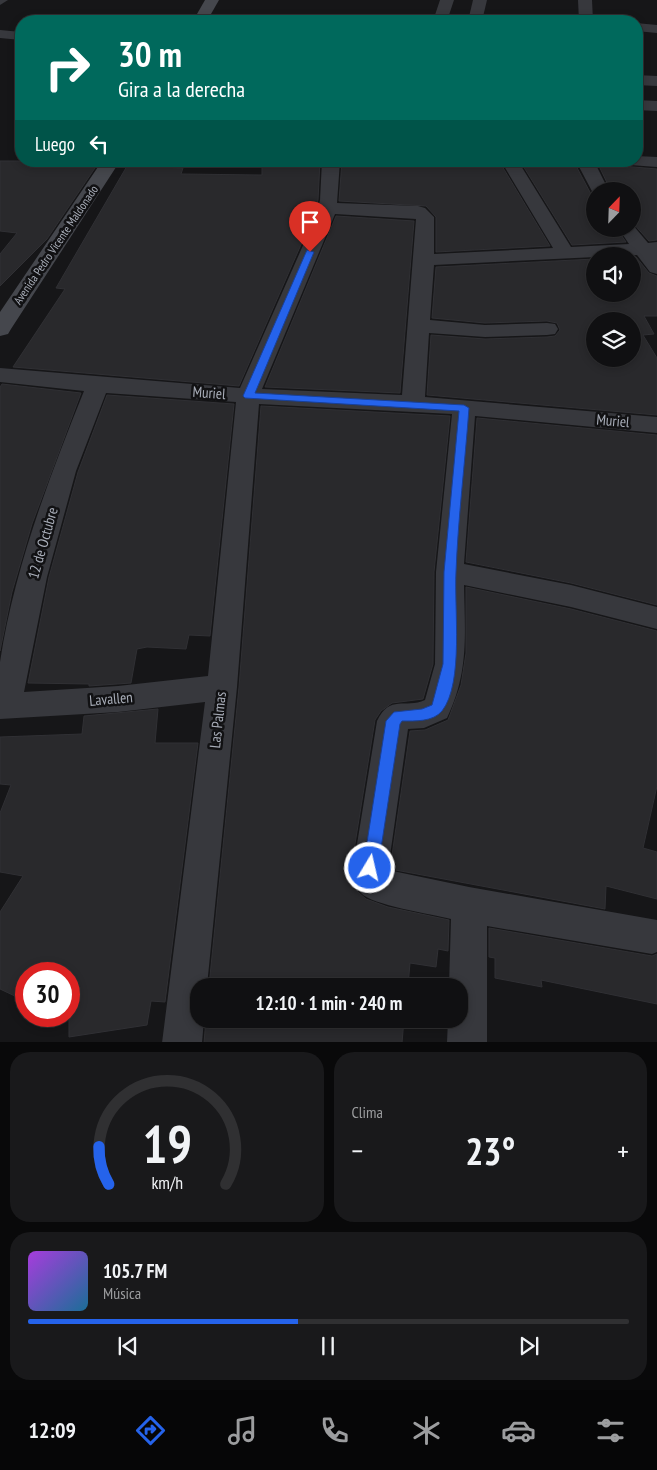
<!DOCTYPE html>
<html lang="es">
<meta charset="utf-8">
<style>
:root{--surface:#101012;--page:#19191b;--text:#f1f3f6;--muted:#9c9d9f;--line:#303032;--accent:#2563eb}
body{margin:0;font-family:"PT Sans Narrow",sans-serif;background:var(--page);color:var(--text);height:100vh;display:flex;flex-direction:column;font-size:19px;white-space:nowrap}
*{box-sizing:border-box;margin:0}
p{font-size:16px;color:var(--muted)}
.icon{flex:none;width:28px;height:28px;fill:none;stroke:currentColor;stroke-width:2;stroke-linecap:round;stroke-linejoin:round}
.map{position:relative;height:1042px;overflow:hidden}
.side{display:flex;flex-direction:column;gap:10px;padding:10px;background:#09090a;flex:1}
.side>*{flex:none}
.guide{position:absolute;left:15px;top:15px;width:628px;height:152px;border-radius:20px;box-shadow:0 2px 8px #0003,0 0 0 1px var(--line);background:#00695c;color:#fff;overflow:hidden}
.needle{width:32px;rotate:23deg}
.buttons{position:absolute;left:586px;top:182px;display:grid;gap:10px}
.buttons a{display:grid;place-items:center;width:55px;height:55px;border-radius:50%;background:var(--surface);box-shadow:0 2px 8px #0003,0 0 0 1px var(--line);font-size:25px}
.speed{position:absolute;left:15px;top:962px;display:flex;gap:10px;font-size:25px;font-weight:700;text-align:center}
.speed>*{display:grid;place-content:center;width:65px;height:65px;border-radius:50%;background:var(--surface);box-shadow:0 2px 8px #0003,0 0 0 1px var(--line);line-height:1}
.speed .limit{border:8px solid #d22;background:#fff;color:#111}
.pin{position:absolute;display:grid;place-items:center;width:42px;height:42px;color:#fff;margin:-51px -21px;border-radius:50% 50% 50% 0;rotate:-45deg;box-shadow:0 0 5px #0007}
.pin .icon{rotate:45deg}
.me{position:absolute;width:55px;margin:-28px;rotate:9deg;stroke-linejoin:round;filter:drop-shadow(0 0 4px #0008)}
.turn{display:flex;align-items:center;gap:18px;height:105px;padding:0 20px;font-size:22px}
.turn .icon{width:65px;height:65px;stroke-width:2.5}
.turn b{display:block;font-size:35px;line-height:42px}
.then{display:flex;align-items:center;height:48px;padding:0 20px;background:#0003;gap:10px;font-size:19px}
.big{font-size:38px;font-weight:800;line-height:1.1}
.side .widget{flex:1;display:flex;flex-direction:column;justify-content:center;gap:8px;min-width:0;padding:0 18px;border-radius:20px;background:var(--page)}
.side .dial{align-items:center;gap:0}
.dial svg{height:130px;overflow:visible;fill:none;stroke:var(--line);stroke-width:7;stroke-linecap:round;text-anchor:middle}
.dial text{fill:var(--text);stroke:none}
.song{display:flex;align-items:center;gap:15px}
.cover{width:60px;height:60px;border-radius:8px;background:linear-gradient(135deg,hsl(280 70% 55%),hsl(200 70% 35%))}
.played{height:5px;border-radius:2px;background:linear-gradient(90deg,var(--accent) 45%,var(--line) 45%)}
.keys{display:flex;justify-content:space-around;direction:ltr}
.heat{display:flex;justify-content:space-between;align-items:center;font-size:28px;direction:ltr}
.side .tiles{flex:1;display:grid;gap:10px;grid-template-columns:1fr 1fr}
.widget:last-child{grid-column:span 2}
.trip{position:absolute;left:190px;top:978px;width:278px;height:50px;border-radius:20px;background:var(--surface);box-shadow:0 2px 8px #0003,0 0 0 1px var(--line);font-weight:800;line-height:50px;text-align:center}
.tab-bar{display:flex;height:80px;justify-content:space-around;align-items:center;background:#060607;color:var(--muted)}
.tab-bar .icon{width:35px;height:35px}
.tab-bar .active{color:var(--accent)}
.tab-bar b{font-size:22px;color:var(--text)}
.map>svg:first-child{display:block}
.building{fill:#29292c;stroke:#303034;fill-rule:evenodd}
.lines{fill:none;stroke-linecap:round;stroke-linejoin:round}
.minor{fill:#37383d;fill-rule:evenodd}
.tertiary{fill:#37383d;fill-rule:evenodd}
.secondary{fill:#45474d;fill-rule:evenodd}
.route{fill:#2563eb;stroke:#184099}
.labels{text-anchor:middle;stroke-width:5;stroke-linejoin:round;paint-order:stroke}
.far-street-label{font-size:12px;fill:#a8adb8;stroke:#111113}
.street-label{font-size:15px;fill:#a8adb8;stroke:#111113}
</style>
<div class="map">
<svg width="657" height="1043" viewBox="0 0 657 1043">
<rect width="100%" height="100%" fill="#161618"/>
<g class="building">
<path d="M 0,161 L 81,161 L 79,165 L 97,165 L 47,239 L 0,286 L 0,254 L 17,233 L 0,231 Z"/>
<path d="M 262,161 L 320,161 L 318,200 L 314,215 L 239,386 L 13,367 L 65,289 L 56,288 L 127,166 L 183,168 L 181,174 L 262,175 Z"/>
<path d="M 342,161 L 499,161 L 550,246 L 436,252 L 436,217 L 426,206 L 339,201 Z"/>
<path d="M 520,161 L 574,162 L 592,196 L 595,197 L 595,229 L 617,229 L 626,242 L 572,245 Z"/>
<path d="M 598,164 L 657,169 L 657,240 L 649,241 L 632,222 L 632,191 L 611,191 Z"/>
<path d="M 336,216 L 414,221 L 400,393 L 265,387 Z"/>
<path d="M 632,257 L 636,257 L 649,273 L 657,276 L 657,316 L 644,316 L 654,334 L 643,335 L 657,358 L 657,415 L 427,395 L 431,335 L 485,339 L 547,337 L 555,336 L 560,330 L 557,323 L 547,321 L 485,323 L 432,318 L 436,267 L 595,259 L 595,294 L 632,294 ZM 595,321 L 632,321 L 632,359 L 595,359 Z"/>
<path d="M 2,384 L 81,393 L 32,524 L 12,592 L 0,651 L 0,387 Z"/>
<path d="M 107,395 L 234,404 L 210,636 L 189,635 L 186,649 L 147,647 L 137,649 L 131,683 L 89,686 L 89,684 L 28,683 L 49,577 L 78,472 Z"/>
<path d="M 261,406 L 450,416 L 434,572 L 433,664 L 423,699 L 392,703 L 381,711 L 375,720 L 350,875 L 358,892 L 366,899 L 388,907 L 449,920 L 448,951 L 438,949 L 436,967 L 410,963 L 408,986 L 209,986 L 239,687 Z"/>
<path d="M 477,418 L 657,435 L 657,605 L 571,583 L 466,562 Z"/>
<path d="M 466,587 L 571,609 L 657,631 L 657,786 L 643,848 L 657,852 L 657,899 L 606,886 L 605,909 L 390,869 L 410,731 L 425,730 L 448,720 L 461,685 L 466,653 Z"/>
<path d="M 158,709 L 155,743 L 198,743 L 165,1002 L 151,1001 L 147,1025 L 69,1037 L 69,974 L 26,974 L 26,989 L 23,987 L 17,997 L 0,989 L 0,912 L 23,876 L 0,872 L 0,813 L 11,785 L 0,784 L 0,737 L 82,734 L 84,716 Z"/>
<path d="M 489,928 L 652,956 L 657,954 L 657,1004 L 541,980 L 542,987 L 495,978 L 495,958 L 489,957 Z"/>
<path d="M 206,1019 L 404,1019 L 402,1043 L 204,1043 Z"/>
</g>
<g class="lines">
<g class="minor">
<path d="M 440,0 L 454,0 L 447,21 L 433,21 Z"/>
<path d="M 473,0 L 487,0 L 482,21 L 468,21 Z"/>
<path d="M 578,0 L 592,0 L 593,21 L 579,21 Z"/>
<path d="M 514,14 L 559,17 L 566,21 L 509,21 L 507,18 Z"/>
<path d="M 636,23 L 657,25 L 657,33 L 636,31 Z"/>
<path d="M 0,30 L 21,32 L 21,40 L 0,38 Z"/>
<path d="M 636,75 L 657,76 L 657,86 L 636,85 Z"/>
<path d="M 636,100 L 657,101 L 657,111 L 636,110 Z"/>
<path d="M 636,156 L 657,157 L 657,167 L 630,165 L 628,161 L 636,161 Z"/>
<path d="M 322,161 L 340,161 L 337,203 L 418,206 L 425,208 L 434,217 L 434,254 L 553,248 L 501,161 L 518,161 L 571,247 L 629,244 L 619,229 L 632,229 L 632,224 L 648,243 L 657,242 L 657,274 L 650,272 L 637,255 L 434,265 L 430,320 L 485,325 L 547,323 L 555,324 L 558,329 L 555,334 L 547,335 L 485,337 L 429,333 L 425,397 L 657,417 L 657,433 L 475,416 L 464,564 L 571,585 L 657,607 L 657,629 L 571,607 L 464,585 C 465,635 469,672 447,718 L 424,728 L 408,729 L 388,870 L 469,887 L 657,920 L 657,952 L 652,954 L 487,926 L 487,1043 L 447,1043 L 448,1019 L 459,1019 L 459,986 L 449,986 L 451,919 C 432,914 371,905 361,893 C 357,889 355,880 352,875 L 377,721 C 390,694 405,709 425,700 L 435,664 L 436,572 L 452,414 L 259,404 L 237,687 L 207,986 L 199,986 L 199,1019 L 204,1019 L 202,1043 L 162,1043 L 205,702 L 118,712 L 0,719 C 0,701 0,680 0,662 C 14,569 49,478 84,391 L 0,382 L 0,368 L 240,388 L 316,216 L 320,200 ZM 335,214 L 416,219 L 402,395 L 262,389 ZM 106,393 L 236,402 L 208,676 L 118,686 L 24,692 L 47,577 L 76,471 Z"/>
<path d="M 576,161 L 594,161 L 609,191 L 595,191 L 594,195 Z"/>
</g>
<path class="tertiary" d="M 0,0 L 8,0 L 0,5 Z"/>
<g class="secondary">
<path d="M 205,0 L 219,0 L 207,21 L 193,21 Z"/>
<path d="M 102,161 L 120,161 L 11,329 L 8,334 L 0,336 L 0,312 Z"/>
</g>
</g>
<path class="route" d="M 307,250 L 314,252 L 255,393 L 464,405 L 469,408 C 465,463 458,518 456,572 C 454,608 464,683 442,711 C 433,722 415,721 402,721 L 400,724 L 378,868 L 376,873 L 370,875 L 365,873 L 363,868 L 386,721 L 394,712 L 422,709 L 432,705 L 443,664 L 444,572 L 459,411 L 245,398 L 243,396 Z"/>
<g class="labels">
<g class="far-street-label">
<text transform="translate(56 245) rotate(-56)" y="4">Avenida Pedro Vicente Maldonado</text>
</g>
<g class="street-label">
<text transform="translate(209 393) rotate(4)" y="5">Muriel</text>
<text transform="translate(613 421) rotate(5)" y="5">Muriel</text>
<text transform="translate(43 543) rotate(-74)" y="5">12 de Octubre</text>
<text transform="translate(111 699) rotate(-5)" y="5">Lavallen</text>
<text transform="translate(218 720) rotate(-84)" y="5">Las Palmas</text>
</g>
</g>
</svg>
<div class="buttons">
<a><svg class="needle" viewBox="-14 -14 28 28"><path d="M0-13l5 13h-10z" fill="#e53935"/><path d="M0 13l5-13h-10z" fill="#9c9d9f"/></svg></a>
<a><svg class="icon" aria-label="sound" viewBox="0 0 24 24"><path d="M4 9h4l5-4v14l-5-4H4zM17 9q2 3 0 6"/></svg></a>
<a><svg class="icon" aria-label="layers" viewBox="0 0 24 24"><path d="M12 4l9 5-9 5-9-5zM3 14l9 5 9-5"/></svg></a>
</div>
<div class="speed"><div class="limit">30</div></div>
<div class="pin" style="left:310px;top:252px;background:#d93025"><svg class="icon" aria-label="arrive" viewBox="0 0 24 24"><path d="M6 21V4h12l-3 4 3 4H6"/></svg></div>
<svg class="me" style="left:370px;top:868px" viewBox="-20 -20 40 40"><circle r="17" fill="#2563eb" stroke="#fff" stroke-width="3"/><path d="M0-11L8 9 0 5-8 9z" fill="#fff"/></svg>
<div class="trip">12:10 · 1 min · 240 m</div>
<div class="guide">
<div class="turn"><svg class="icon" aria-label="right" viewBox="0 0 24 24"><path d="M7 20v-9h11M14 6l5 5-5 5"/></svg><div><b>30 m</b>Gira a la derecha</div></div>
<div class="then">Luego<svg class="icon" aria-label="left" viewBox="0 0 24 24"><path d="M17 20v-9H6M10 6l-5 5 5 5"/></svg></div>
</div>
</div>
<section class="side">
<div class="tiles">
<div class="widget dial"><svg viewBox="0 0 100 80">
<path d="M14 69A42 42 0 1 1 86 69"/>
<path d="M14 69A42 42 0 0 1 8 46" stroke="#2563eb"/>
<text x="50" y="56" font-size="32" font-weight="700">19</text>
<text x="50" y="72" font-size="11">km/h</text>
</svg></div>
<div class="widget"><p>Clima</p>
<div class="heat"><a>−</a><b class="big">23°</b><a>+</a></div>
</div>
<div class="widget">
<div class="song"><i class="cover"></i><div><b>105.7 FM</b><p>Música</p></div></div>
<div class="played"></div>
<div class="keys"><svg class="icon" aria-label="previous" viewBox="0 0 24 24"><path d="M18 5L8 12l10 7zM5 5v14"/></svg><svg class="icon" aria-label="pause" viewBox="0 0 24 24"><path d="M8 5v14M16 5v14"/></svg><svg class="icon" aria-label="next" viewBox="0 0 24 24"><path d="M6 5l10 7-10 7zM19 5v14"/></svg></div>
</div>
</div>
</section>
<nav class="tab-bar">
<b>12:09</b>
<svg class="icon active" aria-label="directions" viewBox="0 0 24 24"><path d="M12 3l9 9-9 9-9-9zM9 14v-3h6M13 9l2 2-2 2"/></svg>
<svg class="icon" aria-label="music" viewBox="0 0 24 24"><path d="M9 18V5l10-2v13"/><circle cx="6" cy="18" r="3"/><circle cx="16" cy="16" r="3"/></svg>
<svg class="icon" aria-label="phone" viewBox="0 0 24 24"><path d="M5 4h4l2 5-3 2q2 4 5 5l2-3 5 2v4C11 20 4 13 5 4z"/></svg>
<svg class="icon" aria-label="climate" viewBox="0 0 24 24"><path d="M12 3v18M4 7l16 10M4 17L20 7"/></svg>
<svg class="icon" aria-label="car" viewBox="0 0 24 24"><path d="M5 17H2v-5l4-1 3-4h7l3 4 3 1v5h-3M9 17h6M6 11h13"/><circle cx="7" cy="17" r="2"/><circle cx="17" cy="17" r="2"/></svg>
<svg class="icon" aria-label="filters" viewBox="0 0 24 24"><path d="M4 7h16M4 17h16"/><circle cx="9" cy="7" r="2"/><circle cx="15" cy="17" r="2"/></svg>
</nav>
